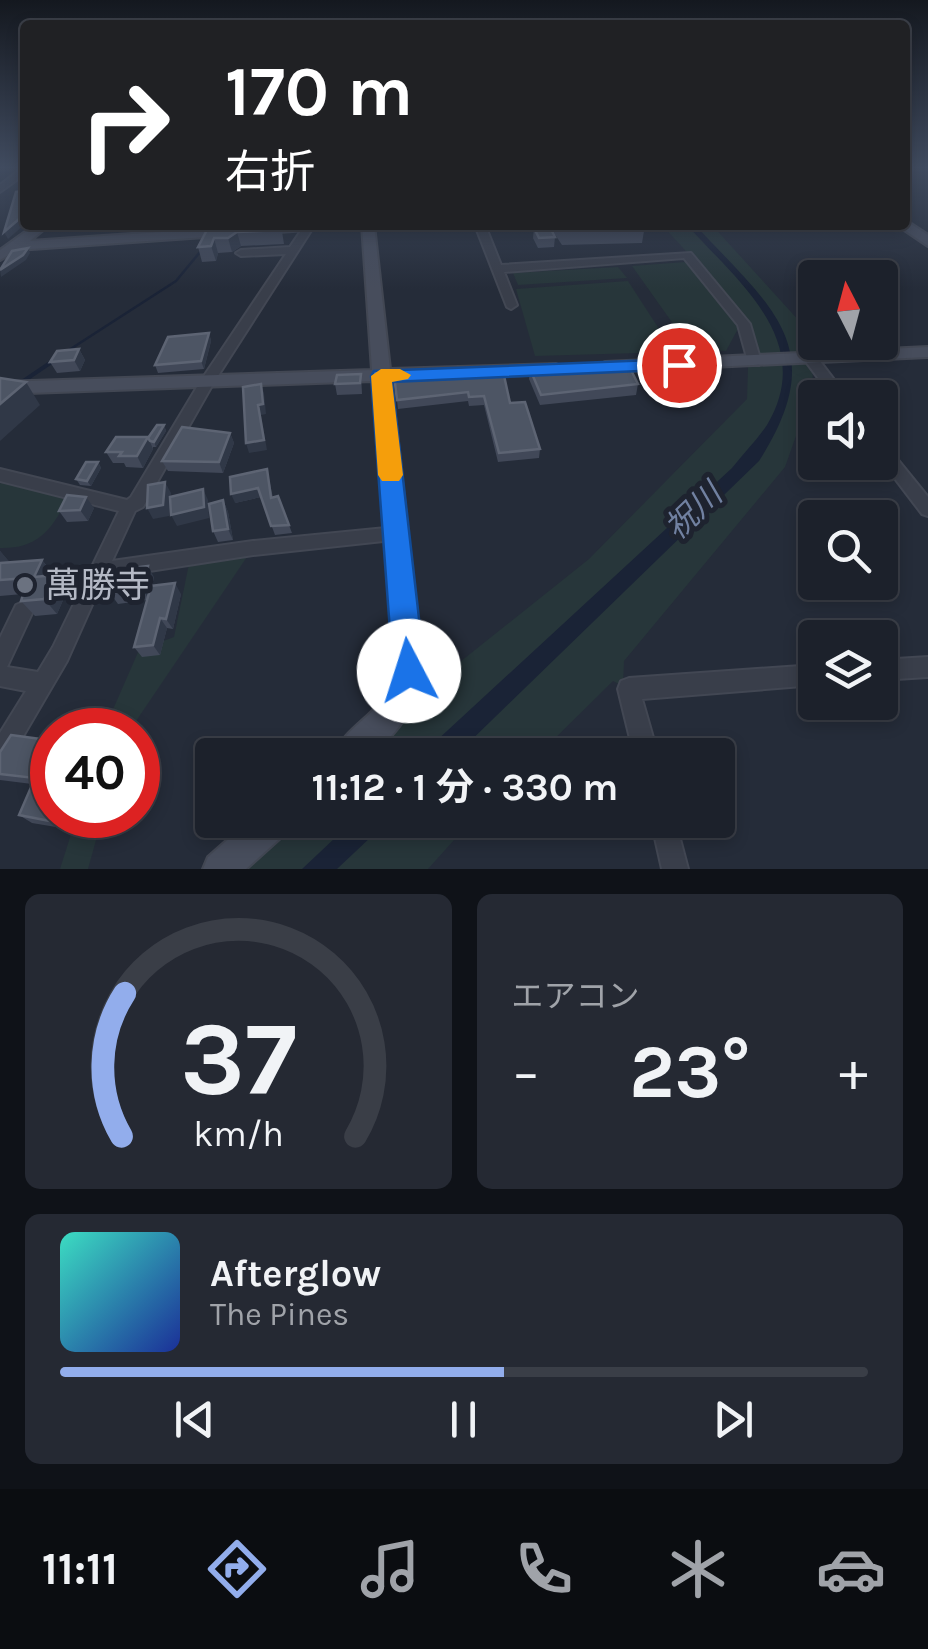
<!DOCTYPE html>
<html lang="ja">
<meta charset="utf-8">
<style>
:root{--surface:#1c212b;--page:#252933;--text:#f1f3f6;--muted:#a0a3a9;--line:#3a3e47;--accent:#92adec}
body{margin:0;font-family:Karla,"Noto Sans JP",sans-serif;background:var(--page);color:var(--text);height:100vh;display:flex;flex-direction:column;font-size:38px;white-space:nowrap}
*{box-sizing:border-box;margin:0}
p{font-size:32px;color:var(--muted)}
.icon{flex:none;width:55px;height:55px;fill:none;stroke:currentColor;stroke-width:2;stroke-linecap:round;stroke-linejoin:round}
.map{position:relative;height:869px;overflow:hidden}
.side{display:flex;flex-direction:column;gap:25px;padding:25px;background:#0f1218;flex:1}
.side>*{flex:none}
.hud{position:absolute;left:20px;top:20px;width:890px;height:210px;border-radius:10px;box-shadow:0 5px 15px #0003,0 0 0 2px var(--line);background:#202124;color:#fff;overflow:hidden}
.needle{width:65px;rotate:354deg}
.controls{position:absolute;left:798px;top:260px;display:grid;gap:20px}
.controls a{display:grid;place-items:center;width:100px;height:100px;border-radius:10px;background:var(--surface);box-shadow:0 5px 15px #0003,0 0 0 2px var(--line);font-size:50px}
.speed{position:absolute;left:30px;top:708px;display:flex;gap:20px;font-size:50px;font-weight:700;text-align:center}
.speed>*{display:grid;place-content:center;width:130px;height:130px;border-radius:50%;background:var(--surface);box-shadow:0 5px 15px #0003,0 0 0 2px var(--line);line-height:1}
.speed .limit{border:15px solid #d22;background:#fff;color:#111}
.pin{position:absolute;display:grid;place-items:center;width:85px;height:85px;color:#fff;margin:-42px;border:5px solid #fff;border-radius:50%;box-shadow:0 2px 10px #0007}
.me{position:absolute;width:110px;margin:-55px;rotate:355deg;stroke-linejoin:round;filter:drop-shadow(0 0 8px #0008)}
.turn{display:flex;align-items:center;gap:35px;height:210px;padding:0 40px;font-size:45px}
.turn .icon{width:130px;height:130px;stroke-width:2.5}
.turn b{display:block;font-size:70px;line-height:85px}
.big{font-size:75px;font-weight:700;line-height:1.1}
.side .card{flex:1;display:flex;flex-direction:column;justify-content:center;gap:15px;min-width:0;padding:0 35px;border-radius:15px;background:var(--page)}
.side .dial{align-items:center;gap:0}
.dial svg{height:260px;overflow:visible;fill:none;stroke:var(--line);stroke-width:7;stroke-linecap:round;text-anchor:middle}
.dial text{fill:var(--text);stroke:none}
.song{display:flex;align-items:center;gap:30px}
.cover{width:120px;height:120px;border-radius:15px;background:linear-gradient(135deg,hsl(170 70% 55%),hsl(230 70% 35%))}
.played{height:10px;border-radius:5px;background:linear-gradient(90deg,var(--accent) 55%,var(--line) 55%)}
.keys{display:flex;justify-content:space-around;direction:ltr}
.heat{display:flex;justify-content:space-between;align-items:center;font-size:55px;direction:ltr}
.side .tiles{flex:1;display:grid;gap:25px;grid-template-columns:1fr 1fr}
.card:last-child{grid-column:span 2}
.trip{position:absolute;left:195px;top:738px;width:540px;height:100px;border-radius:10px;background:var(--surface);box-shadow:0 5px 15px #0003,0 0 0 2px var(--line);font-weight:700;line-height:100px;text-align:center}
.dock{display:flex;height:160px;justify-content:space-around;align-items:center;background:#0b0d11;color:var(--muted)}
.dock .icon{width:70px;height:70px}
.dock .current{color:var(--accent)}
.dock b{font-size:45px;color:var(--text)}
.map>svg:first-child{display:block}
.green{fill:#27363a}
.water{fill:#1a2336}
.lines{fill:none;stroke-linecap:round;stroke-linejoin:round}
.stream-far1{stroke:#1a2336;stroke-width:2.5}
.stream{stroke:#1a2336;stroke-width:4}
.street-casing{stroke:#424753;stroke-width:4}
.secondary-casing{stroke:#424753;stroke-width:4}
.street{fill:#393e4a;fill-rule:evenodd}
.secondary{fill:#474d5c;fill-rule:evenodd}
.wall{fill:#414858}
.shaded-wall{fill:#303847}
.building{fill:#4d5564;stroke:#5d6473;stroke-width:2.5}
.route{fill:#1a73e8;stroke:#114b97;stroke-width:2.5}
.slow{fill:#f59e0b}
.worship-dot{fill:#6b7280;stroke:#1e232f;stroke-width:4}
.labels{text-anchor:middle;stroke-width:10;stroke-linejoin:round;paint-order:stroke}
.water-label{font-size:32px;font-style:italic;fill:#7181a1;stroke:#1e232f}
.near-poi-label{font-size:35px;fill:#b4b9c5;stroke:#1e232f;text-anchor:start}
</style>
<div class="map">
<svg width="928" height="869" viewBox="0 0 928 869">
<rect width="100%" height="100%" fill="#252c39"/>
<g class="green">
<path d="M 662,225 L 712,225 L 811,334 L 813,388 L 785,467 L 624,661 L 623,686 L 613,681 L 538,755 L 353,755 L 396,713 L 589,559 L 747,399 L 749,337 L 740,325 L 726,351 L 691,349 L 632,266 L 686,262 L 735,317 L 716,284 Z"/>
<path d="M 618,267 L 627,278 L 518,285 L 513,273 Z"/>
<path d="M 628,281 L 674,352 L 535,356 L 516,289 Z"/>
<path d="M 8,477 L 70,493 C 54,526 41,549 0,548 L 0,484 Z"/>
<path d="M 253,548 L 130,730 L 104,730 L 139,650 L 174,637 L 190,559 Z"/>
<path d="M 77,815 L 103,815 L 88,869 L 60,869 Z"/>
<path d="M 286,820 L 472,820 L 428,869 L 236,869 Z"/>
</g>
<g class="water">
<path d="M 687,225 L 695,225 C 772,308 832,347 759,461 L 456,755 L 421,755 L 732,468 C 743,454 757,440 767,425 C 817,341 737,281 687,225 Z"/>
<path d="M 354,820 L 389,820 L 337,869 L 302,869 Z"/>
</g>
<g class="lines">
<path class="stream-far1" d="M 69,350 L 176,281 L 200,252"/>
<path class="stream" d="M 19,384 L 53,361"/>
<defs>
<g id="street">
<path d="M 22,168 L 25,168 L 25,174 L 0,192 L 0,185 Z"/>
<path d="M 305,225 L 314,226 L 214,382 L 143,507 L 135,511 L 112,561 L 253,541 L 396,527 L 402,529 L 405,534 L 402,539 L 253,555 L 104,578 L 67,661 L 8,762 L 0,766 L 0,733 L 26,691 L 0,686 L 0,638 L 16,605 L 23,602 L 30,605 L 33,611 L 7,667 L 38,672 L 53,647 L 119,511 L 0,481 L 0,469 L 127,500 L 131,497 L 200,382 L 286,254 L 241,256 L 236,253 L 241,250 L 290,247 Z"/>
<path d="M 475,225 L 485,225 L 501,265 L 691,253 L 750,324 L 761,362 L 759,365 L 749,365 L 738,325 L 684,258 L 504,272 L 517,305 L 511,309 L 507,307 Z"/>
<path d="M 811,355 L 816,356 L 848,398 L 833,398 L 804,359 Z"/>
<path d="M 880,443 L 885,444 L 928,497 L 928,516 L 922,514 L 880,459 Z"/>
<path d="M 928,657 L 928,677 L 880,680 L 880,660 Z"/>
<path d="M 815,665 L 815,685 L 642,699 L 658,755 L 634,755 L 618,689 L 621,681 L 629,678 Z"/>
<path d="M 651,820 L 675,820 L 688,869 L 662,869 Z"/>
</g>
<g id="secondary">
<path d="M 905,220 L 928,235 L 928,246 L 900,227 L 905,225 Z"/>
<path d="M 35,225 L 49,225 L 30,241 L 264,225 L 327,225 L 321,229 L 17,250 L 0,260 L 0,250 Z"/>
<path d="M 362,225 L 374,225 L 390,369 L 556,364 L 565,369 L 556,374 L 391,380 L 423,671 C 417,707 399,731 372,755 L 334,755 C 348,721 386,715 395,671 L 373,381 L 0,394 L 0,382 L 372,370 Z"/>
<path d="M 928,347 L 928,357 L 605,372 L 596,367 L 605,362 Z"/>
<path d="M 250,820 L 292,820 L 287,832 L 246,869 L 203,869 L 208,857 Z"/>
</g>
</defs>
<use href="#street" class="street-casing"/>
<use href="#secondary" class="secondary-casing"/>
<use href="#street" class="street"/>
<use href="#secondary" class="secondary"/>
</g>
<g class="wall">
<path d="M 281,225 L 284,244 L 241,246 L 232,252 L 218,253 L 216,261 L 202,262 L 198,247 L 209,226 Z"/>
<path d="M 555,225 L 645,225 L 642,243 L 562,245 L 554,233 Z"/>
<path d="M 534,228 L 555,237 L 554,247 L 538,248 L 533,238 Z"/>
<path d="M 209,333 L 211,341 L 204,369 L 158,373 L 155,365 Z"/>
<path d="M 79,349 L 85,360 L 80,371 L 57,373 L 50,362 Z"/>
<path d="M 530,369 L 638,384 L 636,395 L 540,405 L 529,379 Z"/>
<path d="M 361,374 L 362,394 L 337,395 L 335,384 Z"/>
<path d="M 394,375 L 510,403 L 540,449 L 539,458 L 498,462 L 484,405 L 469,406 L 468,401 L 398,409 Z"/>
<path d="M 164,425 L 166,431 L 156,447 L 153,447 L 153,449 L 143,468 L 126,467 L 124,463 L 113,463 L 106,452 L 148,438 Z"/>
<path d="M 230,433 L 234,443 L 223,473 L 168,471 L 162,461 Z"/>
<path d="M 98,462 L 101,468 L 91,486 L 80,485 L 76,479 Z"/>
<path d="M 267,469 L 273,498 L 278,496 L 292,533 L 275,535 L 261,497 L 235,503 Z"/>
<path d="M 223,500 L 228,512 L 233,540 L 218,542 L 213,531 Z"/>
<path d="M 94,508 L 88,521 L 67,522 L 59,511 Z"/>
<path d="M 0,551 L 9,562 L 42,560 L 67,591 L 57,614 L 35,616 L 21,601 L 23,594 L 0,596 Z"/>
<path d="M 154,577 L 152,586 L 181,594 L 173,629 L 167,628 L 160,655 L 142,657 L 134,647 L 147,600 L 118,604 L 110,593 Z"/>
<path d="M 48,740 L 52,744 L 52,815 L 69,815 L 62,828 L 32,823 L 19,815 L 32,784 L 0,780 L 0,752 Z"/>
</g>
<g class="shaded-wall">
<path d="M 25,214 L 25,224 L 8,239 L 4,232 Z"/>
<path d="M 237,232 L 241,246 L 232,252 L 228,238 Z"/>
<path d="M 214,238 L 218,253 L 216,261 L 211,246 Z"/>
<path d="M 28,248 L 30,253 L 26,260 L 1,277 L 0,270 Z"/>
<path d="M 209,333 L 211,341 L 204,369 L 201,361 Z"/>
<path d="M 79,349 L 85,360 L 80,371 L 74,360 Z"/>
<path d="M 26,382 L 40,405 L 0,441 L 0,404 Z"/>
<path d="M 261,384 L 264,393 L 266,414 L 261,415 L 267,450 L 249,453 L 246,443 Z"/>
<path d="M 164,425 L 166,431 L 156,447 L 154,442 Z"/>
<path d="M 230,433 L 234,443 L 223,473 L 219,462 Z"/>
<path d="M 148,437 L 153,449 L 143,468 L 137,456 Z"/>
<path d="M 98,462 L 101,468 L 91,486 L 87,481 Z"/>
<path d="M 165,482 L 171,493 L 169,516 L 153,519 L 147,508 Z"/>
<path d="M 258,488 L 261,497 L 235,503 L 231,494 Z"/>
<path d="M 203,489 L 208,500 L 209,518 L 177,526 L 171,515 Z"/>
<path d="M 86,497 L 94,508 L 88,521 L 80,510 Z"/>
<path d="M 223,500 L 228,512 L 233,540 L 228,529 Z"/>
<path d="M 0,551 L 16,569 L 0,566 Z"/>
<path d="M 42,560 L 54,575 L 34,577 Z"/>
<path d="M 148,566 L 154,577 L 149,599 L 142,589 Z"/>
<path d="M 55,575 L 67,591 L 57,614 L 44,599 Z"/>
<path d="M 175,583 L 181,594 L 173,629 L 166,619 Z"/>
<path d="M 160,618 L 167,628 L 160,655 L 153,645 Z"/>
<path d="M 48,740 L 52,744 L 52,758 L 42,750 Z"/>
<path d="M 53,815 L 69,815 L 62,828 L 50,821 Z"/>
</g>
<g class="building">
<path d="M 25,188 L 25,214 L 4,232 L 16,192 L 24,191 Z"/>
<path d="M 226,225 L 281,225 L 281,230 L 237,232 L 228,238 L 214,238 L 211,246 L 198,247 L 209,226 Z"/>
<path d="M 550,227 L 555,237 L 539,238 L 534,228 Z"/>
<path d="M 28,248 L 23,255 L 0,270 L 12,251 Z"/>
<path d="M 209,333 L 201,361 L 155,365 L 168,337 Z"/>
<path d="M 79,349 L 74,360 L 50,362 L 57,351 Z"/>
<path d="M 629,366 L 638,384 L 541,395 L 530,369 Z"/>
<path d="M 503,371 L 510,403 L 525,402 L 540,449 L 499,453 L 484,396 L 469,397 L 468,392 L 397,400 L 394,375 Z"/>
<path d="M 361,374 L 360,383 L 335,384 L 337,375 Z"/>
<path d="M 0,378 L 26,382 L 0,404 Z"/>
<path d="M 261,384 L 263,404 L 258,405 L 264,440 L 246,443 L 243,387 Z"/>
<path d="M 157,425 L 164,425 L 154,442 L 150,441 L 148,438 Z"/>
<path d="M 182,427 L 230,433 L 219,462 L 162,461 Z"/>
<path d="M 116,437 L 148,437 L 137,456 L 119,456 L 122,452 L 106,452 Z"/>
<path d="M 86,462 L 98,462 L 87,481 L 76,479 Z"/>
<path d="M 267,469 L 271,498 L 278,496 L 289,525 L 271,526 L 258,488 L 231,494 L 230,477 Z"/>
<path d="M 165,482 L 163,505 L 147,508 L 148,485 Z"/>
<path d="M 203,489 L 204,507 L 171,515 L 170,497 Z"/>
<path d="M 67,495 L 86,497 L 80,510 L 59,511 Z"/>
<path d="M 223,500 L 228,529 L 213,531 L 209,504 Z"/>
<path d="M 42,560 L 34,577 L 55,575 L 44,599 L 21,601 L 28,578 L 0,580 L 0,563 Z"/>
<path d="M 148,566 L 142,589 L 110,593 L 117,570 Z"/>
<path d="M 175,583 L 166,619 L 160,618 L 153,645 L 134,647 L 151,586 Z"/>
<path d="M 11,735 L 48,740 L 42,750 L 52,751 L 53,815 L 50,821 L 19,815 L 35,778 L 0,774 L 0,752 Z"/>
</g>
<linearGradient id="sky" x2="0" y2="1"><stop stop-color="#14181f"/><stop offset="0.58" stop-color="#404b5f"/><stop offset="1" stop-color="#404b5f" stop-opacity="0"/></linearGradient>
<rect width="928" height="289" fill="url(#sky)"/>
<path class="route" d="M 679,359 L 689,365 L 686,369 L 392,382 L 425,671 L 420,682 L 409,686 L 397,682 L 393,671 L 371,376 L 374,371 Z"/>
<path class="slow" d="M 381,369 L 400,369 L 411,375 L 408,379 L 392,382 L 403,475 L 399,481 L 382,481 L 378,475 L 371,376 Z"/>
<circle class="worship-dot" cx="25" cy="585" r="10"/>
<g class="labels">
<g class="water-label">
<text transform="translate(693 511) rotate(-44)" y="11">祝川</text>
</g>
<g class="near-poi-label">
<text x="45" y="597">萬勝寺</text>
</g>
</g>
</svg>
<div class="controls">
<a><svg class="needle" viewBox="-14 -14 28 28"><path d="M0-13l5 13h-10z" fill="#e53935"/><path d="M0 13l5-13h-10z" fill="#a0a3a9"/></svg></a>
<a><svg class="icon" aria-label="sound" viewBox="0 0 24 24"><path d="M4 9h4l5-4v14l-5-4H4zM17 9q2 3 0 6"/></svg></a>
<a><svg class="icon" aria-label="search" viewBox="0 0 24 24"><circle cx="10" cy="10" r="6"/><path d="M15 15l6 6"/></svg></a>
<a><svg class="icon" aria-label="layers" viewBox="0 0 24 24"><path d="M12 4l9 5-9 5-9-5zM3 14l9 5 9-5"/></svg></a>
</div>
<div class="speed"><div class="limit">40</div></div>
<div class="pin" style="left:679px;top:365px;background:#d93025"><svg class="icon" aria-label="arrive" viewBox="0 0 24 24"><path d="M6 21V4h12l-3 4 3 4H6"/></svg></div>
<svg class="me" style="left:409px;top:671px" viewBox="-20 -20 40 40"><circle r="19" fill="#fff"/><path d="M0-13L10 11 0 6-10 11z" fill="#1a73e8"/></svg>
<div class="trip">11:12 · 1 分 · 330 m</div>
<div class="hud">
<div class="turn"><svg class="icon" aria-label="right" viewBox="0 0 24 24"><path d="M7 20v-9h11M14 6l5 5-5 5"/></svg><div><b>170 m</b>右折</div></div>
</div>
</div>
<section class="side">
<div class="tiles">
<div class="card dial"><svg viewBox="0 0 100 80">
<path d="M14 69A42 42 0 1 1 86 69"/>
<path d="M14 69A42 42 0 0 1 15 25" stroke="#92adec"/>
<text x="50" y="56" font-size="32" font-weight="700">37</text>
<text x="50" y="72" font-size="11">km/h</text>
</svg></div>
<div class="card"><p>エアコン</p>
<div class="heat"><a>−</a><b class="big">23°</b><a>+</a></div>
</div>
<div class="card">
<div class="song"><i class="cover"></i><div><b>Afterglow</b><p>The Pines</p></div></div>
<div class="played"></div>
<div class="keys"><svg class="icon" aria-label="previous" viewBox="0 0 24 24"><path d="M18 5L8 12l10 7zM5 5v14"/></svg><svg class="icon" aria-label="pause" viewBox="0 0 24 24"><path d="M8 5v14M16 5v14"/></svg><svg class="icon" aria-label="next" viewBox="0 0 24 24"><path d="M6 5l10 7-10 7zM19 5v14"/></svg></div>
</div>
</div>
</section>
<nav class="dock">
<b>11:11</b>
<svg class="icon current" aria-label="directions" viewBox="0 0 24 24"><path d="M12 3l9 9-9 9-9-9zM9 14v-3h6M13 9l2 2-2 2"/></svg>
<svg class="icon" aria-label="music" viewBox="0 0 24 24"><path d="M9 18V5l10-2v13"/><circle cx="6" cy="18" r="3"/><circle cx="16" cy="16" r="3"/></svg>
<svg class="icon" aria-label="phone" viewBox="0 0 24 24"><path d="M5 4h4l2 5-3 2q2 4 5 5l2-3 5 2v4C11 20 4 13 5 4z"/></svg>
<svg class="icon" aria-label="climate" viewBox="0 0 24 24"><path d="M12 3v18M4 7l16 10M4 17L20 7"/></svg>
<svg class="icon" aria-label="car" viewBox="0 0 24 24"><path d="M5 17H2v-5l4-1 3-4h7l3 4 3 1v5h-3M9 17h6M6 11h13"/><circle cx="7" cy="17" r="2"/><circle cx="17" cy="17" r="2"/></svg>
</nav>
